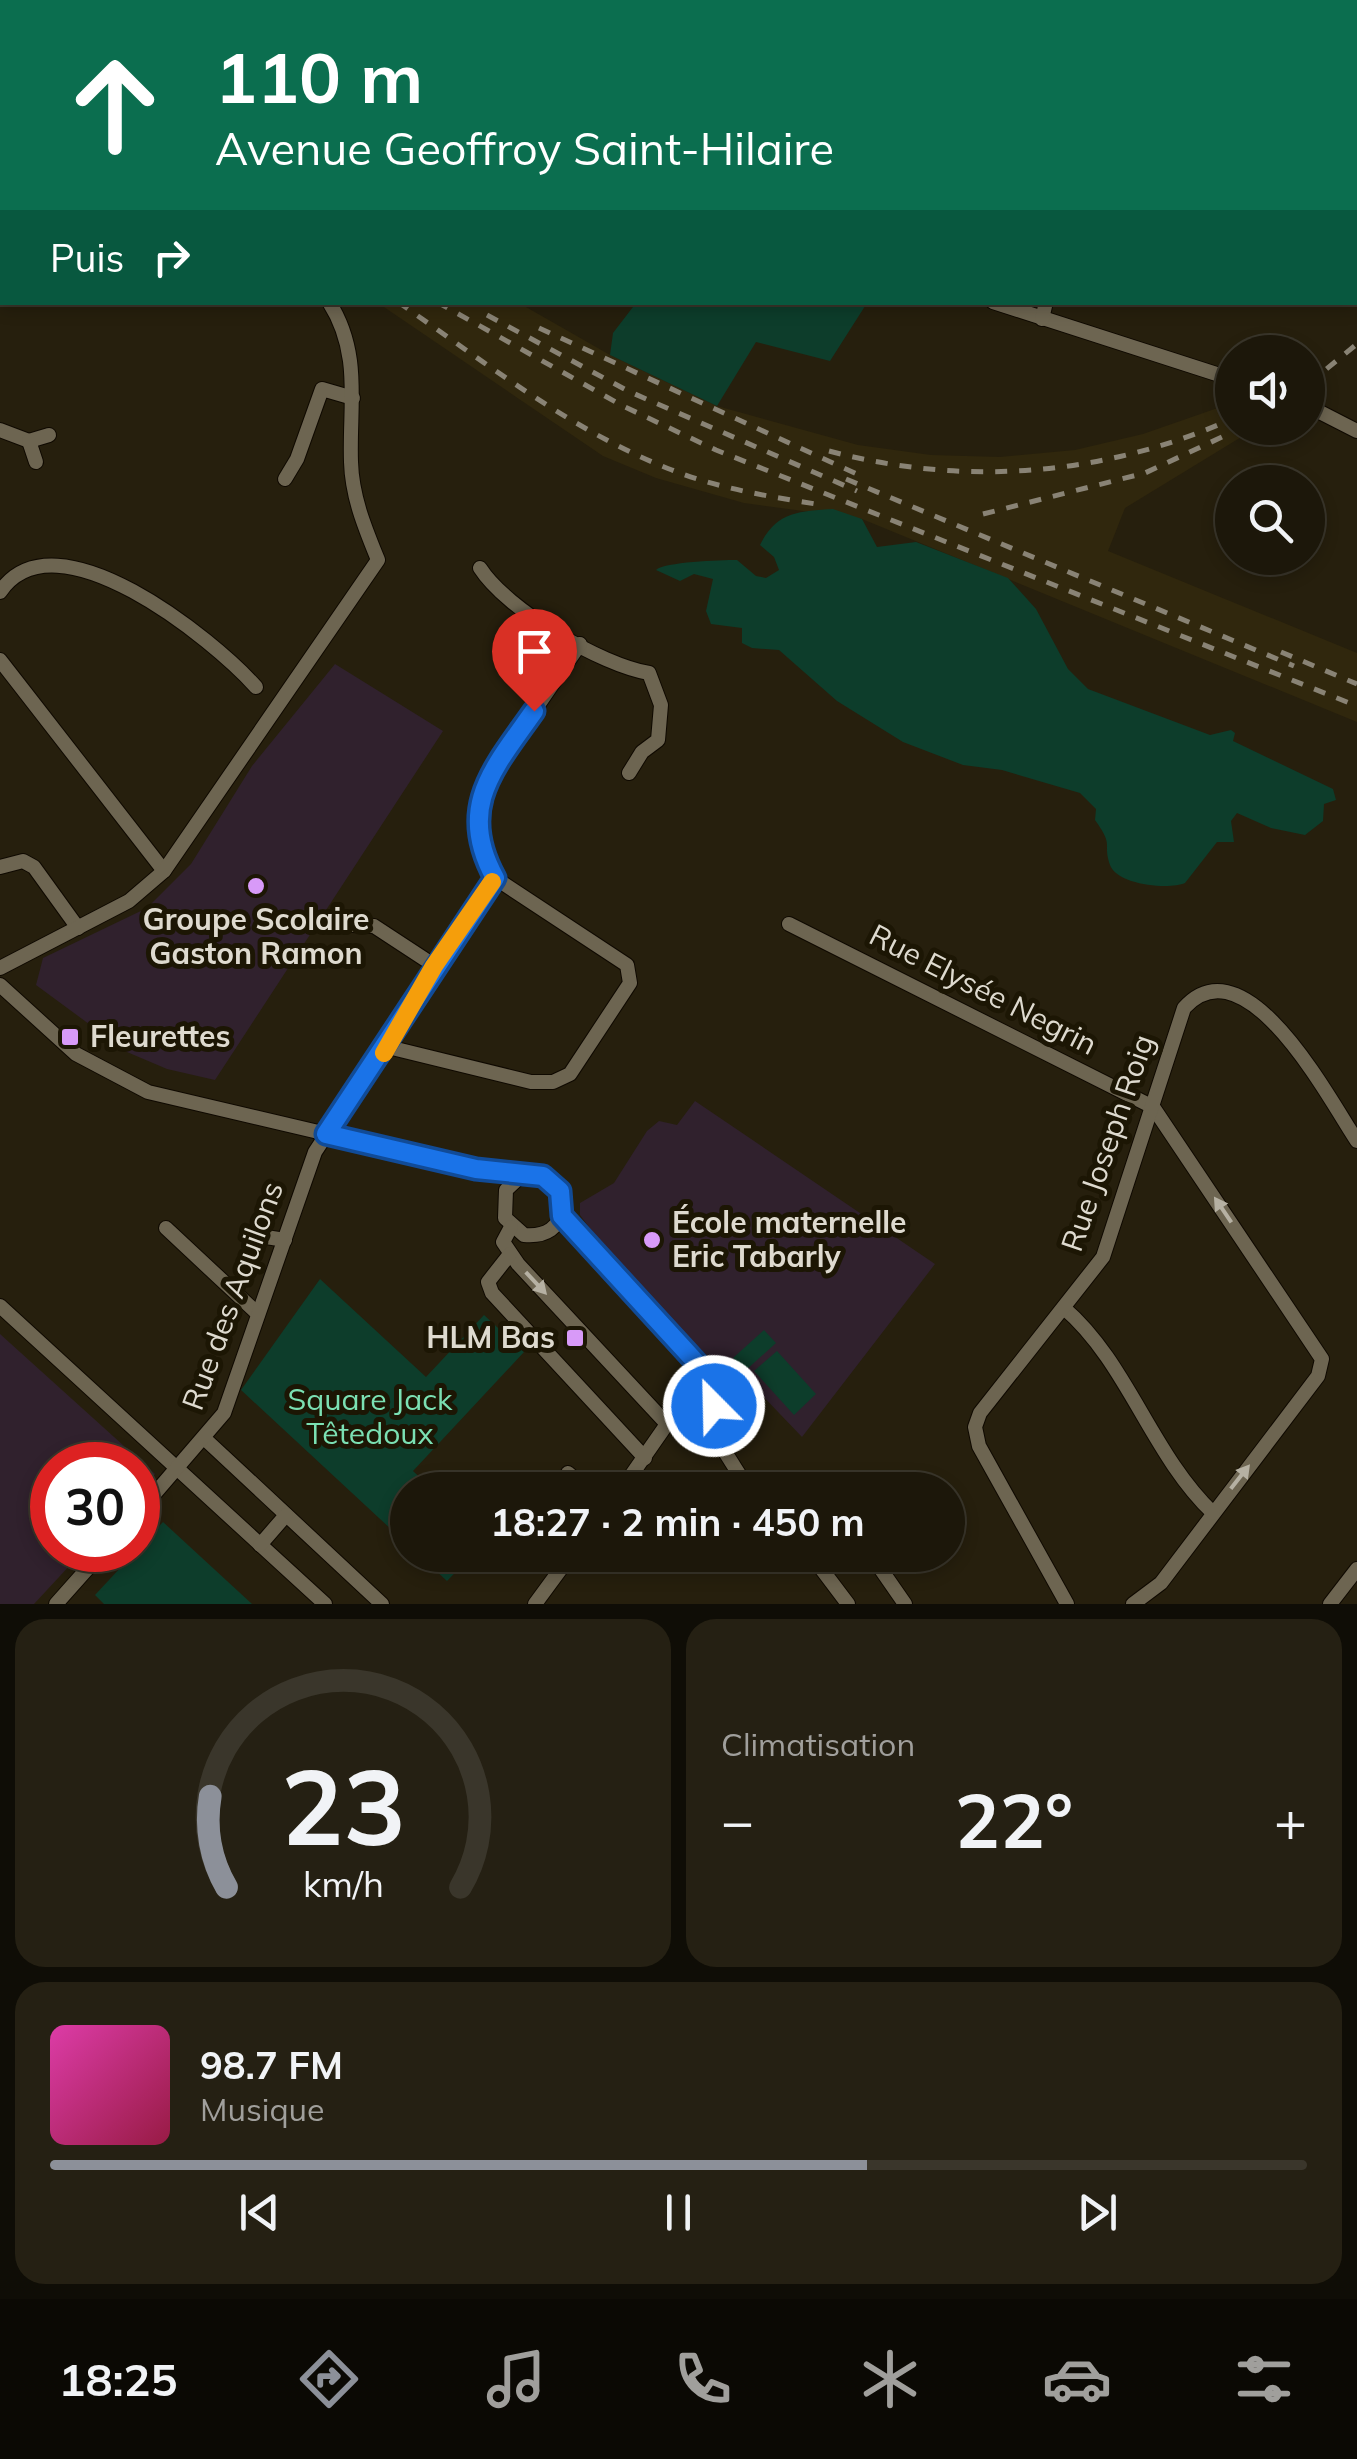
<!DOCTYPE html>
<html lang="fr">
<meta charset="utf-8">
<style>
:root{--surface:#1c170a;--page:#252013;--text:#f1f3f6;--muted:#a09f9c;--line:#3a362b;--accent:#8c9099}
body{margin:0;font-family:Mulish,sans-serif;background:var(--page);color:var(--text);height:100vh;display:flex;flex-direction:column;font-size:38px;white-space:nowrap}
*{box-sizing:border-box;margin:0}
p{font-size:32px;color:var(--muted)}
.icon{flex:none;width:55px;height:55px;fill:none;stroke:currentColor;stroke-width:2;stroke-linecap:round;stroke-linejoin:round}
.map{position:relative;height:1604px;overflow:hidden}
.side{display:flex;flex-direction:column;gap:15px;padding:15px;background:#0f0d06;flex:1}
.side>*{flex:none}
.hud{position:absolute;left:0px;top:0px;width:1358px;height:305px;box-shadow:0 5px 15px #0003,0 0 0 2px var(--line);background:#0b6e4f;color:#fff;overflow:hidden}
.fabs{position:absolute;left:1215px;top:335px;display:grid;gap:20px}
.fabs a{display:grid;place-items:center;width:110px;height:110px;border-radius:50%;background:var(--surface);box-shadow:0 5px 15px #0003,0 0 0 2px var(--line);font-size:50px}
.speed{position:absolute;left:30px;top:1442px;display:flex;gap:20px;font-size:50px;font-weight:700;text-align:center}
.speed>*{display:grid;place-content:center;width:130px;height:130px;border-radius:50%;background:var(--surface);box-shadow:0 5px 15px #0003,0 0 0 2px var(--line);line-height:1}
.speed .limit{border:15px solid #d22;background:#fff;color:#111}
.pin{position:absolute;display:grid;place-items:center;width:85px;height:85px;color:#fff;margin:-102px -42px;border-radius:50% 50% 50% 0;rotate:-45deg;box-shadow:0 0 10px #0007}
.pin .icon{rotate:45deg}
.me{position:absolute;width:110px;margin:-55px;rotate:337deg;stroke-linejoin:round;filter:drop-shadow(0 0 8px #0008)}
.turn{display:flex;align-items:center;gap:35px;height:210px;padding:0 50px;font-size:45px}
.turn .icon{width:130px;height:130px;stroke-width:2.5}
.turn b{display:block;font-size:70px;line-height:85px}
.then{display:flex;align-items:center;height:95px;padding:0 50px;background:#0003;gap:20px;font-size:38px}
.big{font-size:75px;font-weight:700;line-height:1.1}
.side .card{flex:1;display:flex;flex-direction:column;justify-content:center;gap:15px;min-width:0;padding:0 35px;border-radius:30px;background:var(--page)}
.side .dial{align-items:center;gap:0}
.dial svg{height:260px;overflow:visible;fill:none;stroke:var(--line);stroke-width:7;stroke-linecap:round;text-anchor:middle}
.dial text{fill:var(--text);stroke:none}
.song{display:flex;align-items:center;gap:30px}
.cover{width:120px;height:120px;border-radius:15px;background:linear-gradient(135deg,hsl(320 70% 55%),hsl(340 70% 35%))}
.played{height:10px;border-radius:5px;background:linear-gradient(90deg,var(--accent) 65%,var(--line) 65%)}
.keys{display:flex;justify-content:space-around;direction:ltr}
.heat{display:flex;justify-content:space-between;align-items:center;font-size:55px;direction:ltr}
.side .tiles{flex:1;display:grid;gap:15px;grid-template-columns:1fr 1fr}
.card:last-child{grid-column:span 2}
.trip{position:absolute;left:390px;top:1472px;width:575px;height:100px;border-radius:50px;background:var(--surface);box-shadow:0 5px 15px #0003,0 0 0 2px var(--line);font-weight:700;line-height:100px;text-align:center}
.dock{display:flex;height:160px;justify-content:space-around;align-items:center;background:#0b0904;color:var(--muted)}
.dock .icon{width:70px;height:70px}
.dock .selected{color:var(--accent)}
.dock b{font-size:45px;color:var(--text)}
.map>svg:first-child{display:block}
.built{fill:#30270d}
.education{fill:#30212d}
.green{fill:#0d3d2b}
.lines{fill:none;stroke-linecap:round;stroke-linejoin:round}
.river{stroke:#001113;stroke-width:28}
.street-casing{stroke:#0f0900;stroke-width:16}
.secondary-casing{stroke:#0f0900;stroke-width:22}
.street{stroke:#6d6551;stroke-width:14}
.secondary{stroke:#8c7063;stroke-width:20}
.rail{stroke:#898375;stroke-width:5;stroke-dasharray:12 12;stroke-linecap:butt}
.oneway{fill:#b6b1a3}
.route-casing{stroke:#114b97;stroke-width:25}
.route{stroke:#1a73e8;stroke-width:18}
.slow{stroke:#f59e0b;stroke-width:18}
.poi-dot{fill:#d89af8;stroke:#1c1604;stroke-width:4}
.labels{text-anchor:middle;stroke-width:10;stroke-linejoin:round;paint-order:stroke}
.poi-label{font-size:30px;font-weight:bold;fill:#dedacf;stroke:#1c1604;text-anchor:start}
.street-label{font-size:30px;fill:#dedacf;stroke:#1c1604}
.park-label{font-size:30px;fill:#7be0b3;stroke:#1c1604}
</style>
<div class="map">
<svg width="1357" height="1604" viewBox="0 0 1357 1604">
<rect width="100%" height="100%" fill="#261f0d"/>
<path class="built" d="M 378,303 L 519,303 L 610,355 L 717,406 L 858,445 L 931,455 L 1000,457 L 1075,450 L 1143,434 L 1232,403 L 1232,428 L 1256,428 L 1125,508 L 1108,551 L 1357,653 L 1357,722 L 862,519 L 744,503 L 656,478 L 603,456 Z"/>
<g class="education">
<path d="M 335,664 L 443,731 L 215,1080 L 167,1069 L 127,1052 L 36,985 L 43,958 L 147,908 L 191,864 L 252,766 Z"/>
<path d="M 695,1101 L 935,1264 L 802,1437 L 731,1363 L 701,1353 L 604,1247 L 580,1215 L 580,1203 L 614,1183 L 647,1131 L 659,1121 L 677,1125 Z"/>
<path d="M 0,1334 L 155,1474 L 138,1493 L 138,1465 L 52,1465 L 52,1550 L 84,1550 L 34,1604 L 0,1604 Z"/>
</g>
<g class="green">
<path d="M 636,303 L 636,302 L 867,303 L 830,361 L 756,342 L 717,406 L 610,355 L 613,333 Z"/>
<path d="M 833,509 L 862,519 L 877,547 L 916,542 L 1008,578 L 1036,609 L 1068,669 L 1088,689 L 1210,735 L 1231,730 L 1235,733 L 1233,741 L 1333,789 L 1336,800 L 1324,804 L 1323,821 L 1305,835 L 1271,828 L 1237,813 L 1231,821 L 1234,842 L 1217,842 L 1185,883 C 1169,890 1117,885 1110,865 C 1102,841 1115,848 1095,820 L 1096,809 L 1080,793 L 1002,770 L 963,765 L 903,742 L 837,701 L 779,650 L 752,648 L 742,643 L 742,628 L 711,624 L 706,611 L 713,579 L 694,574 L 680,581 L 656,570 C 664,562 720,560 737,560 L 756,576 L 766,578 L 779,570 L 774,557 L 760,545 C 776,512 799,511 833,509 Z"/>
<path d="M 320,1279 L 426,1377 L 484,1315 L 524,1352 L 413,1471 L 433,1490 L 408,1490 L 407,1544 L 241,1390 Z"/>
<path d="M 764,1330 L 776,1343 L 745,1371 L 733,1358 Z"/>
<path d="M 777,1351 L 816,1394 L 794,1415 L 754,1371 Z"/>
<path d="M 163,1522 L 252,1604 L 104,1604 L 95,1595 Z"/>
<path d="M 419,1555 L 472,1555 L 447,1581 Z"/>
</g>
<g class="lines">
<g class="river">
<path d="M 1007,0 L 1007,2"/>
<path d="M 1355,244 L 1357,245"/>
</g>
<defs>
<g id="street">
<path d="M 46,0 L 52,2"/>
<path d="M 1194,2 L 1194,0"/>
<path d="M 0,111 L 2,112"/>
<path d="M 993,302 L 1232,379"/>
<path d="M 1042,319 L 1046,302"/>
<path d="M 1308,406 L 1357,431"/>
<path d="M 0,430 L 29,441"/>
<path d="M 36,462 L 29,441 L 49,435"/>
<path d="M 285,479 L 297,459 L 322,389 L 353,398"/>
<path d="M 480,568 C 507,610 601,665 649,673 L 661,705 L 658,740 L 642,752 L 629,773"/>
<path d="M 0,592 C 55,510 214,640 256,687"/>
<path d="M 0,660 L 164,871"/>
<path d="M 0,867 L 23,861 L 34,867 L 78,928"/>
<path d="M 789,924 L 1153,1107 L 1322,1359 L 1318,1376 L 1161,1583 L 1133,1604"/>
<path d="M 353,925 L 374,926 L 435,966"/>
<path d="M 0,968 L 129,901 L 164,871 L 378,560 C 365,528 352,497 351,462 C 349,405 362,354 329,302"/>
<path d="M 0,985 L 76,1054 L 148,1092 L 476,1169 L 543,1176 L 555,1184 L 564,1206 C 560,1228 546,1237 524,1235 L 505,1218 L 506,1190 L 521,1176"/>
<path d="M 388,1047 L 531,1082 L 553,1082 L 570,1074 L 630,983 L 627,965 L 495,878 L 478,830 L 478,810 L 486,781 L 580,644"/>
<path d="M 511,1227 L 503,1242 L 518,1264 L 667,1424 L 690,1426 L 714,1406 L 715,1388 L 562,1216"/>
<path d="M 166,1228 L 258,1314"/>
<path d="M 247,1234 L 285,1240"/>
<path d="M 510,1254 L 488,1282 L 492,1293 L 645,1458"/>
<path d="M 0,1306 L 325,1604"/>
<path d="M 1064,1308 C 1128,1363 1151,1454 1213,1513"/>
<path d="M 703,1417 L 749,1490"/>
<path d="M 205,1439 L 382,1604"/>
<path d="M 568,1473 L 588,1490"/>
<path d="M 485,1490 L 494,1479 L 506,1490"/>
<path d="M 621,1490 L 667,1424"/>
<path d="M 138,1513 L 224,1413 L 315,1152 L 495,878"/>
<path d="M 260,1545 L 286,1515"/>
<path d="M 811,1555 L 848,1604"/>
<path d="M 871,1555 L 905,1604"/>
<path d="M 56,1604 L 104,1550"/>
<path d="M 535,1604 L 571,1555"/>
<path d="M 1067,1604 L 979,1446 L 975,1427 L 980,1413 L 1103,1257 L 1184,1008 C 1246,939 1330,1101 1357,1141"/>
<path d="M 1330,1604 L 1357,1569"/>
</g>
<g id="secondary">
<path d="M 598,0 L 621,2"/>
<path d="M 871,2 L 872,0"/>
<path d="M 0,10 L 2,11"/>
<path d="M 1355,74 L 1357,75"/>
<path d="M 0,166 L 2,166"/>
</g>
</defs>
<use href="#street" class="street-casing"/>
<use href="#secondary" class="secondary-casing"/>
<use href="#street" class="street"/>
<use href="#secondary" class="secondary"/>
<g class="rail">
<path d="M 0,33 L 2,35"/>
<path d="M 0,52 L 2,54"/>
<path d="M 0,82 L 2,83"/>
<path d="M 398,302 C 486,363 573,432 672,470 C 720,489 772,497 822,505"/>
<path d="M 437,302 L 623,406 L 716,450 L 1357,706"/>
<path d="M 487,315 L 628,391 L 857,491"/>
<path d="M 539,328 L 861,476"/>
<path d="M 1308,384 L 1357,344"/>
<path d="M 829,451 C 964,487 1104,476 1232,419"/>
<path d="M 846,479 L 1294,666"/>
<path d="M 983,514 L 1145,473 L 1222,437"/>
<path d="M 1281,652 L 1357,684"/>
</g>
</g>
<defs><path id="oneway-solid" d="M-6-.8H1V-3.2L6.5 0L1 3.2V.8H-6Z" transform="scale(2.5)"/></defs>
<g class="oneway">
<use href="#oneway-solid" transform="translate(1223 1210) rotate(-124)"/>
<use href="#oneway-solid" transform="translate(536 1283) rotate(47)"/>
<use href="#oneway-solid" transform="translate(1240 1477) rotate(-52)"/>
</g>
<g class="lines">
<defs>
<path id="route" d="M 534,711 C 494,768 456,807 495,878 L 326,1134 L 476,1169 L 543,1176 L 560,1191 L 562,1216 L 704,1371 L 715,1388 L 714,1406"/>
</defs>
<use href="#route" class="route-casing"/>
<use href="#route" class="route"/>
<path class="slow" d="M 384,1053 L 434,966 L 492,882"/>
</g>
<g class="poi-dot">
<circle cx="256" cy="886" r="10"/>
<rect x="60" y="1027" width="20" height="20" rx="5"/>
<circle cx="652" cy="1240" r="10"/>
<rect x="565" y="1328" width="20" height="20" rx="5"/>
</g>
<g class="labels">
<g class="poi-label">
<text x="256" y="930" text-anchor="middle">Groupe Scolaire<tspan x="256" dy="34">Gaston Ramon</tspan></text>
<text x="90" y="1047">Fleurettes</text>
<text x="672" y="1233">École maternelle<tspan x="672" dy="34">Eric Tabarly</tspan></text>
<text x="555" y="1348" text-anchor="end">HLM Bas</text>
</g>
<g class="street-label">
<text transform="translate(983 990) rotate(27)" y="10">Rue Elysée Negrin</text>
<text transform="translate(1108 1143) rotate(-71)" y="10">Rue Joseph Roig</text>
<text transform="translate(233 1296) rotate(-70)" y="10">Rue des Aquilons</text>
</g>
<g class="park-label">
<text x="370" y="1410">Square Jack<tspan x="370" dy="34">Têtedoux</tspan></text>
</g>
</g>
</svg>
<div class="fabs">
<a><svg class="icon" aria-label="sound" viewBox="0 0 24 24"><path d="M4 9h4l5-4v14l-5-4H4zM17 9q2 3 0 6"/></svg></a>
<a><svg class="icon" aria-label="search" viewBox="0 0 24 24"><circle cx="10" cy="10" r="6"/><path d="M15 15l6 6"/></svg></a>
</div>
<div class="speed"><div class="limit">30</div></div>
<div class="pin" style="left:534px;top:711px;background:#d93025"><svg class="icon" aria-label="arrive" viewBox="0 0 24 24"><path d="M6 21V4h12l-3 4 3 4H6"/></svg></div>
<svg class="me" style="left:714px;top:1406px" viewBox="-20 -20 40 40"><circle r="17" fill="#1a73e8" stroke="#fff" stroke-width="3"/><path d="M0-11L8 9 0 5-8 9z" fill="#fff"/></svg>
<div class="trip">18:27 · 2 min · 450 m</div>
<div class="hud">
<div class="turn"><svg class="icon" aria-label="ahead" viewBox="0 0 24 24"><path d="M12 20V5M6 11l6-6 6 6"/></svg><div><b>110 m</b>Avenue Geoffroy Saint-Hilaire</div></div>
<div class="then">Puis<svg class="icon" aria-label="right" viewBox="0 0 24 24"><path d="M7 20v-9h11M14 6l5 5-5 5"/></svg></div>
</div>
</div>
<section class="side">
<div class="tiles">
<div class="card dial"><svg viewBox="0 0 100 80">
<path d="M14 69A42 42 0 1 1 86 69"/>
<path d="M14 69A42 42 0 0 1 9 41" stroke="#8c9099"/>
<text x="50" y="56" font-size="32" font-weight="700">23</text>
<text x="50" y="72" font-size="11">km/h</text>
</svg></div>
<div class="card"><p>Climatisation</p>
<div class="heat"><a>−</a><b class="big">22°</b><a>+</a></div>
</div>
<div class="card">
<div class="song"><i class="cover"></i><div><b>98.7 FM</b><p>Musique</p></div></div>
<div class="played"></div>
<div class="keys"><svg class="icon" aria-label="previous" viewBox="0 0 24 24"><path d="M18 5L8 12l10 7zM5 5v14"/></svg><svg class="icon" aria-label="pause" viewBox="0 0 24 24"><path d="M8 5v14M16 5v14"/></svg><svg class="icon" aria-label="next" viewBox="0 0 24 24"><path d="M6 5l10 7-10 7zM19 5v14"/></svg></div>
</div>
</div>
</section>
<nav class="dock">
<b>18:25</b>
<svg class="icon selected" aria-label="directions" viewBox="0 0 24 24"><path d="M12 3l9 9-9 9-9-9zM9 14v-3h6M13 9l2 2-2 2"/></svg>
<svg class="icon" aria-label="music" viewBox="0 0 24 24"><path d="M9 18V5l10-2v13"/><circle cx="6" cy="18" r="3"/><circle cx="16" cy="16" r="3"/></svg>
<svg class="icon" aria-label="phone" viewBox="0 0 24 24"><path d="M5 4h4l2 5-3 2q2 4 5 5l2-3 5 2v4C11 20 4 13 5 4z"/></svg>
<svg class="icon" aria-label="climate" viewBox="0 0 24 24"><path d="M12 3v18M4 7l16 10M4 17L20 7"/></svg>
<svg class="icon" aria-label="car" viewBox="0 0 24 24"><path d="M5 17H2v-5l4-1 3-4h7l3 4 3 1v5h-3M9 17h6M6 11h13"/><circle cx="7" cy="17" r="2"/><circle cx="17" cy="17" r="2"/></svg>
<svg class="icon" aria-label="filters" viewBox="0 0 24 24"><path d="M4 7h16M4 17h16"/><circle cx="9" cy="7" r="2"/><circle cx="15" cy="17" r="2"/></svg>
</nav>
